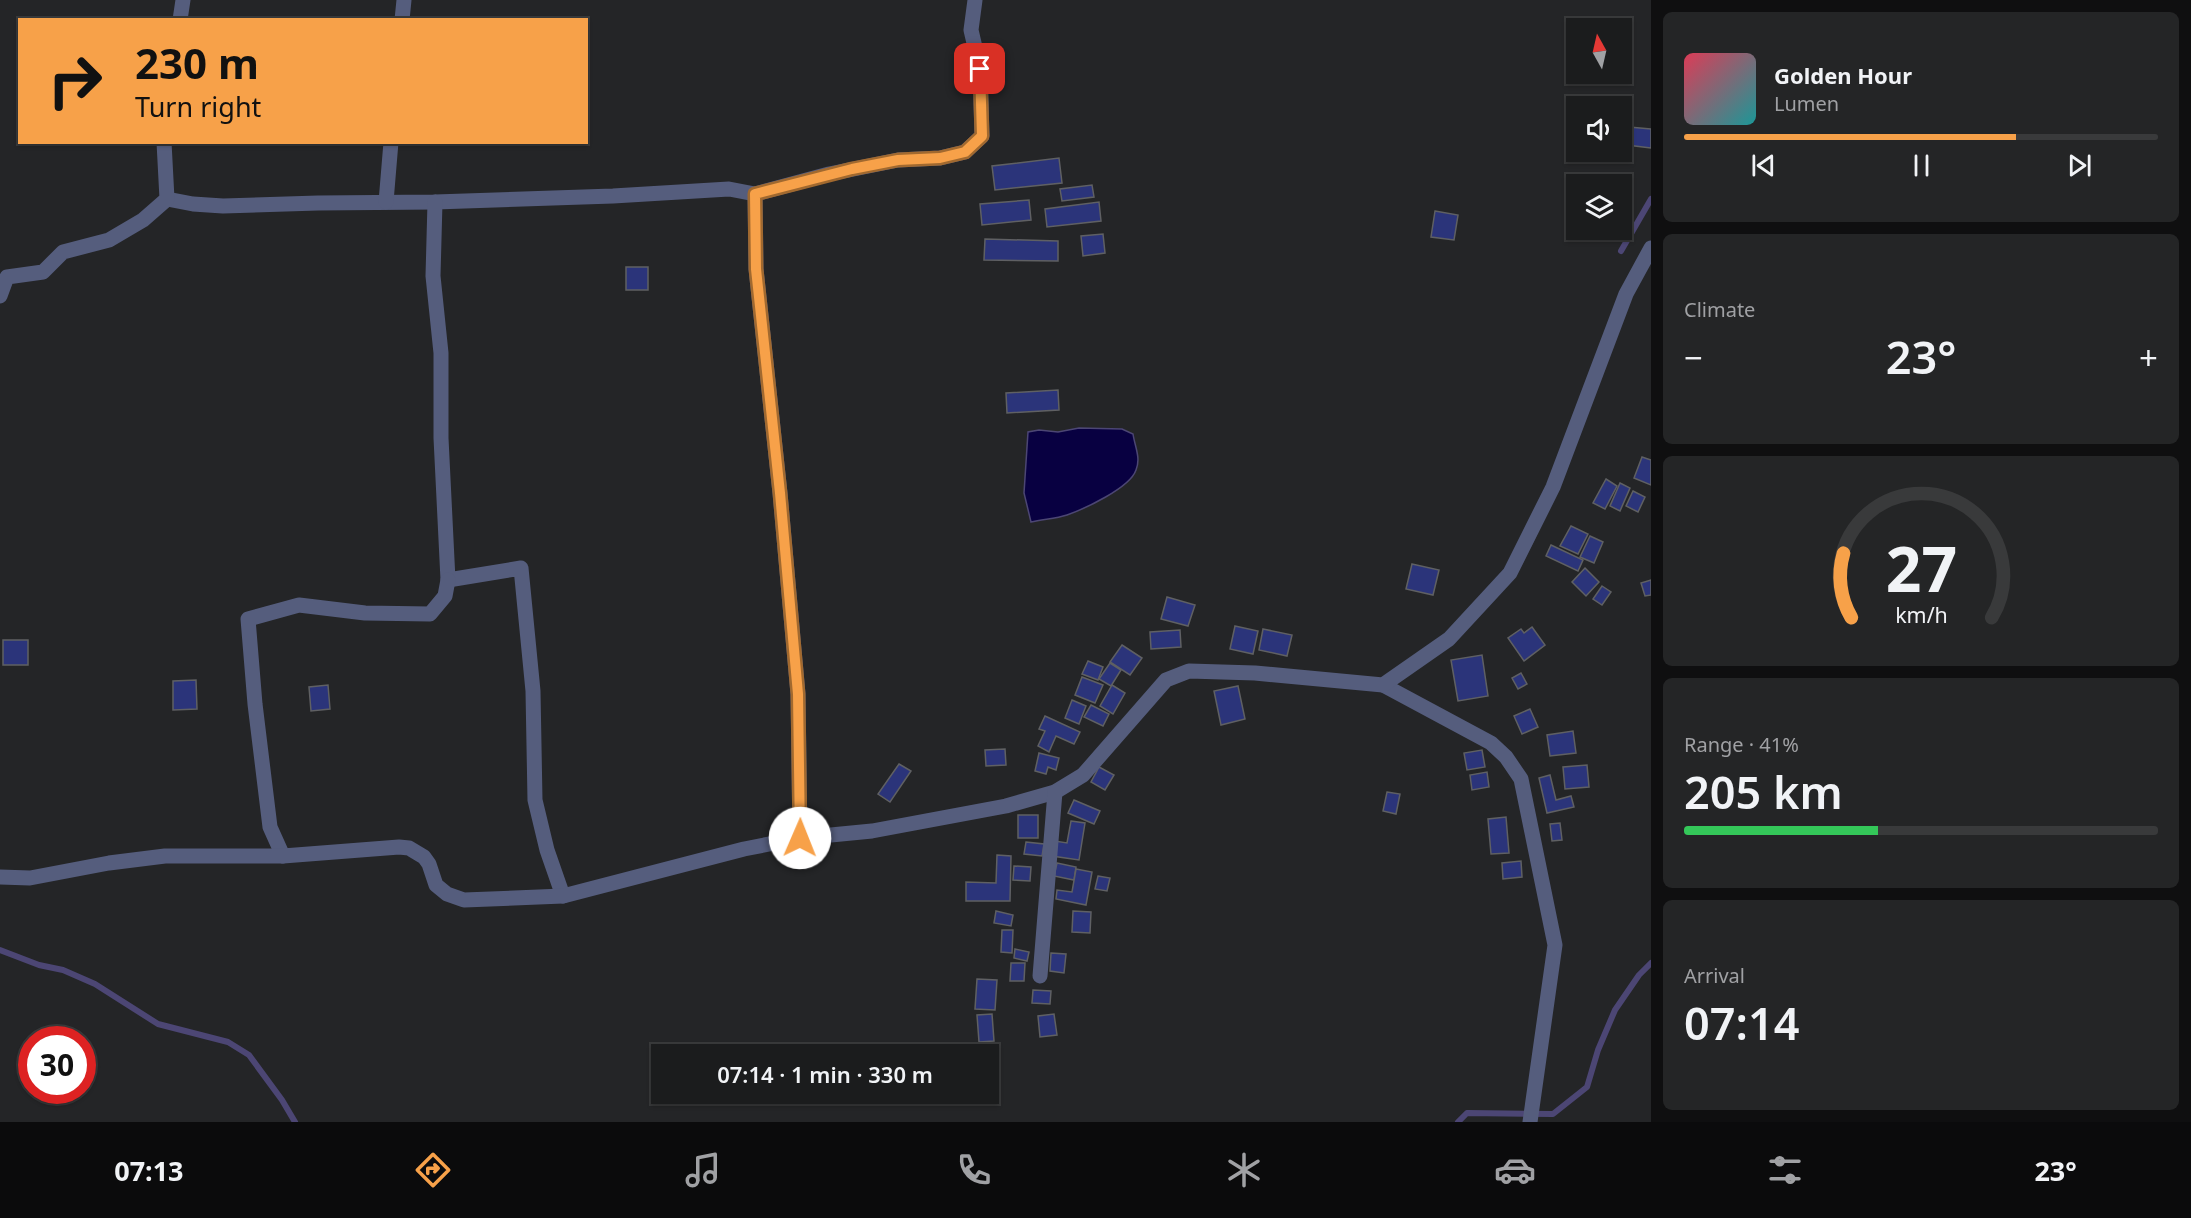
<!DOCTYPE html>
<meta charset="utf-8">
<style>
:root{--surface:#1b1c1d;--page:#242526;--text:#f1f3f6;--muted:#a0a1a4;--line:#393a3b;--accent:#f7a149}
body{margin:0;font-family:"Noto Sans",sans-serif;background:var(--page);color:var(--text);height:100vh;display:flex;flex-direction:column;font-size:22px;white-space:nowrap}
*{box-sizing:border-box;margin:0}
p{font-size:20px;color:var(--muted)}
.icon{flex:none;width:33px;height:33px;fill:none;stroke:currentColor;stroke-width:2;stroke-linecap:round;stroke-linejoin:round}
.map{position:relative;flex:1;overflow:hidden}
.panel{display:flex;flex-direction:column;gap:12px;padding:12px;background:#0f0f10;width:540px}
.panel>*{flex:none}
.hud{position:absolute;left:18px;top:18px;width:570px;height:126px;border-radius:0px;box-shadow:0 2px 4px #0004,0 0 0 2px var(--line);background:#f7a149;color:#111;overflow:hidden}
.needle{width:39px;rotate:352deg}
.fabs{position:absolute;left:1566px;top:18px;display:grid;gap:12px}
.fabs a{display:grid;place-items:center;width:66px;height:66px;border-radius:0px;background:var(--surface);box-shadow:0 2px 4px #0004,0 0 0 2px var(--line);font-size:30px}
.speed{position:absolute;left:18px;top:1026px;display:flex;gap:12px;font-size:30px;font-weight:700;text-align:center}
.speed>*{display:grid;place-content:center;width:78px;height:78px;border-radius:50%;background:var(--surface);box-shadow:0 2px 4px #0004,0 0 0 2px var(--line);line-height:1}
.speed .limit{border:9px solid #d22;background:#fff;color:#111}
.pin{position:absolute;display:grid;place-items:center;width:51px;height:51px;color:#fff;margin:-26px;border-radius:12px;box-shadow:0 3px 9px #0006}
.me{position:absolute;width:66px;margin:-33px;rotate:1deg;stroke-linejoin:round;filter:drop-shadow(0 0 4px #0008)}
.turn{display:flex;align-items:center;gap:21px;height:126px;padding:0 18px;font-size:27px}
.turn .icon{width:78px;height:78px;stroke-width:2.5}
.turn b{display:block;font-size:42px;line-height:51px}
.big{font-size:45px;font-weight:600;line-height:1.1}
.panel .card{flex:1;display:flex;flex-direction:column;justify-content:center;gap:9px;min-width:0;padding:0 21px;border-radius:9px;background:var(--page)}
.panel .dial{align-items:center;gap:0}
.dial svg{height:156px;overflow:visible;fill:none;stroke:var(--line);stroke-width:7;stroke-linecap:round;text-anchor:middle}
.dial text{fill:var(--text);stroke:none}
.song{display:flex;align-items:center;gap:18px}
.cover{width:72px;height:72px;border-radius:9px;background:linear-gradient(135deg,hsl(350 70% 55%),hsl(180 70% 35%))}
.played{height:6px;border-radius:3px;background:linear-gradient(90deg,var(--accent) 70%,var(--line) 70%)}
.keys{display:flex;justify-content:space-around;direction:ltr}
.heat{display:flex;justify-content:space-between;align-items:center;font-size:33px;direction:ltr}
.charge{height:9px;border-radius:4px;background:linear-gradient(90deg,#34c759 41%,var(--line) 0)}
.trip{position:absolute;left:651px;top:1044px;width:348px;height:60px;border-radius:0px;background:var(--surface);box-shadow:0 2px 4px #0004,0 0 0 2px var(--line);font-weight:600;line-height:60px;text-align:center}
.dock{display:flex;height:96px;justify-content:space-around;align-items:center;background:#0b0b0c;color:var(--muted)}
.dock .icon{width:42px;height:42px}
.dock .selected{color:var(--accent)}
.dock b{font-size:27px;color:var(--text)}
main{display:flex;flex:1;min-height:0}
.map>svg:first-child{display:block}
.water{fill:#080041;stroke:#4c4674;stroke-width:1.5}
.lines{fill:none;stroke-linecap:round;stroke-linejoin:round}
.stream{stroke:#4c4674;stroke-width:6}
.building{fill:#2b347a;stroke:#5f6063;stroke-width:1.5}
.minor{stroke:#555d7d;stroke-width:15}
.route-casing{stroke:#a1692f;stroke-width:15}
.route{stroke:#f7a149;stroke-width:10}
</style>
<main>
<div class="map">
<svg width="1651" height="1122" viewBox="0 0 1651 1122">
<rect width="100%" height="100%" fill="#242527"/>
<path class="water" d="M 1079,428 L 1122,429 L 1133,434 C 1135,447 1141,458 1136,470 C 1130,488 1084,509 1067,515 C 1055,519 1042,519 1031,522 L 1024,493 L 1028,432 L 1039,430 L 1058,432 Z"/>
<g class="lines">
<g class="stream">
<path d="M 1621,251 L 1651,199"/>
<path d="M 0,950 L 39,965 L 63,970 L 95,984 L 158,1024 L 228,1042 L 249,1055 L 282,1100 L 295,1122"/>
<path d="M 1458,1122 L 1467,1113 L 1553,1114 L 1587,1087 L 1598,1050 L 1615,1010 L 1639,975 L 1651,963"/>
</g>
</g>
<g class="building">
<path d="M 1629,127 L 1651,129 L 1651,148 L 1627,145 Z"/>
<path d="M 1059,158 L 1062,183 L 995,190 L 992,166 Z"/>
<path d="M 1092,185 L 1094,197 L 1062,201 L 1060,189 Z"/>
<path d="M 1029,200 L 1031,220 L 982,225 L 980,204 Z"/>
<path d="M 1099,202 L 1101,221 L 1047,227 L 1045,209 Z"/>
<path d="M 1435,211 L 1458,215 L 1454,240 L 1431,237 Z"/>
<path d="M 1103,234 L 1105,253 L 1083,256 L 1081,236 Z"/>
<path d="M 985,239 L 1058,241 L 1058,261 L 984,260 Z"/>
<rect x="626" y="267" width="22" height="23"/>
<path d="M 1058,390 L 1059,410 L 1007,413 L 1006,393 Z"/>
<path d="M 1642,457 L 1651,460 L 1651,485 L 1634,478 Z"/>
<path d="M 1606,479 L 1617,486 L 1605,509 L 1593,503 Z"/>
<path d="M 1620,483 L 1630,488 L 1620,511 L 1610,506 Z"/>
<path d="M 1633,491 L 1645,497 L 1638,512 L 1626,506 Z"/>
<path d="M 1571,526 L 1588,534 L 1578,554 L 1560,546 Z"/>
<path d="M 1590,536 L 1603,542 L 1594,563 L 1580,557 Z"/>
<path d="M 1551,545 L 1583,560 L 1578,571 L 1546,556 Z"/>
<path d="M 1412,564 L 1439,570 L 1433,595 L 1406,589 Z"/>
<path d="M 1585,568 L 1599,582 L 1586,596 L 1572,582 Z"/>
<path d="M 1651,580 L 1651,595 L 1645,596 L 1641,583 Z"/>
<path d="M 1602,586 L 1611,592 L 1602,605 L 1593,599 Z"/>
<path d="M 1167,597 L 1195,605 L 1188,626 L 1161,619 Z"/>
<path d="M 1235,626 L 1258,631 L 1253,654 L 1230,649 Z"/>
<path d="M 1532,627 L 1545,645 L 1524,661 L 1508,638 L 1521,629 L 1524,633 Z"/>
<path d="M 1263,629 L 1292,635 L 1287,656 L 1259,650 Z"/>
<path d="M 1180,630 L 1181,647 L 1151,649 L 1150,632 Z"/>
<rect x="3" y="640" width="25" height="25"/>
<path d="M 1122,645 L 1142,658 L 1130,675 L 1110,662 Z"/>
<path d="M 1482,655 L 1488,696 L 1458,701 L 1451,660 Z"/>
<path d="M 1088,661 L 1103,667 L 1098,680 L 1082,674 Z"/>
<path d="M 1110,663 L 1121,670 L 1111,686 L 1099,679 Z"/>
<path d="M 1521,673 L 1527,684 L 1518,689 L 1512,678 Z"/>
<path d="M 1082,677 L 1103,685 L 1095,703 L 1075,695 Z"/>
<path d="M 196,680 L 197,709 L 173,710 L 173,681 Z"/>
<path d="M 328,685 L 330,709 L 311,711 L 309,687 Z"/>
<path d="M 1112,685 L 1125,693 L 1113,714 L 1100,706 Z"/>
<path d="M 1238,686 L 1245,719 L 1221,725 L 1214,691 Z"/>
<path d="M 1072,700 L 1086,706 L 1079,724 L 1065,718 Z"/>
<path d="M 1091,705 L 1109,714 L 1103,726 L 1084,717 Z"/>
<path d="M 1530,709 L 1538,727 L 1522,734 L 1514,716 Z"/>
<path d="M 1045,716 L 1080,732 L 1074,744 L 1056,736 L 1049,752 L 1038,746 L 1045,731 L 1039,729 Z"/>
<path d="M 1573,731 L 1576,753 L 1550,756 L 1547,735 Z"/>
<path d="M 1005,749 L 1006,765 L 986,766 L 985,750 Z"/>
<path d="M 1482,750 L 1485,767 L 1467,770 L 1464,753 Z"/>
<path d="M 1039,753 L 1059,758 L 1056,770 L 1048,767 L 1046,774 L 1035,771 Z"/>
<path d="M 899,764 L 911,771 L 890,802 L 878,794 Z"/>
<path d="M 1587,765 L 1589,787 L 1565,789 L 1563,767 Z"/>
<path d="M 1099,767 L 1114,775 L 1105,790 L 1091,782 Z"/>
<path d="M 1487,772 L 1489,787 L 1472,790 L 1470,775 Z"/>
<path d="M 1550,775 L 1556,800 L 1571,796 L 1574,807 L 1547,813 L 1539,778 Z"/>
<path d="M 1387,792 L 1400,794 L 1396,814 L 1383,811 Z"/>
<path d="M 1074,800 L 1100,811 L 1094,824 L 1068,813 Z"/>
<rect x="1018" y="815" width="20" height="23"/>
<path d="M 1506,817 L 1509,853 L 1491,854 L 1488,819 Z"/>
<path d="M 1071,821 L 1085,823 L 1079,860 L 1052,856 L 1055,841 L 1067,843 Z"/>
<path d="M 1560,823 L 1562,840 L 1552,841 L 1550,824 Z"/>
<path d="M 1026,842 L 1044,844 L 1042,856 L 1024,854 Z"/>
<path d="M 997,855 L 1011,856 L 1010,901 L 966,901 L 966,882 L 996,883 Z"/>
<path d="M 1521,861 L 1522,877 L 1503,879 L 1502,863 Z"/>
<path d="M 1057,863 L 1076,867 L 1074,880 L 1054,876 Z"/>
<path d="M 1014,866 L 1031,867 L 1030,881 L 1013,880 Z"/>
<path d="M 1076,869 L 1092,872 L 1086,905 L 1056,899 L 1057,890 L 1072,892 Z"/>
<path d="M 1098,876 L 1110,878 L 1107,891 L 1095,889 Z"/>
<path d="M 996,911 L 1013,915 L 1011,926 L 994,923 Z"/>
<path d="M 1073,911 L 1091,912 L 1090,933 L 1072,932 Z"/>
<path d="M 1002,930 L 1013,930 L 1012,953 L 1001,952 Z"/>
<path d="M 1015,949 L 1029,952 L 1027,961 L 1014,958 Z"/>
<path d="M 1051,953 L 1066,954 L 1064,973 L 1050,971 Z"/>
<path d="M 1011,963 L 1025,963 L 1024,981 L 1010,981 Z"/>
<path d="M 977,979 L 997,980 L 995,1010 L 975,1009 Z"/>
<path d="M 1033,990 L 1051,991 L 1050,1004 L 1032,1003 Z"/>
<path d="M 992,1014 L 994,1041 L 979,1042 L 977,1015 Z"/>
<path d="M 1054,1014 L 1057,1035 L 1040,1037 L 1038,1016 Z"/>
</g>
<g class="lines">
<g class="minor">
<path d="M 180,20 L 183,0"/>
<path d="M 402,20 L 404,0"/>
<path d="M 755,194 L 756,269 L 780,493 L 798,694 L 800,838"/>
<path d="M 167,199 L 193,204 L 223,206 L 318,203 L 435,202 L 613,196 L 729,189 L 755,194 L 829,174 L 898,160 L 940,158 L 965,152 L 982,136 L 980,69 L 971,30 L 975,0"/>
<path d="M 386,202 L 391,142"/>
<path d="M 435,202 L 433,276 L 441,353 L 441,438 L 448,580 L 521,568 L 533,691 L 535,800 L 547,850 L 563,896"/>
<path d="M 0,296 L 7,277 L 43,272 L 63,252 L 109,240 L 143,220 L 167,199 L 164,142"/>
<path d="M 1383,685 L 1491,743 L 1506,757 L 1521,779 L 1555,945 L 1530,1122"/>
<path d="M 283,856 L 270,827 L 255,704 L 248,619 L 299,605 L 365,613 L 430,614 L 445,596 L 448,580"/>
<path d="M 0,877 L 30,878 L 109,863 L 165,856 L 283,856 L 399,847 L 409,848 L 424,857 L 429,864 L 436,885 L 447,894 L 464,900 L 563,896 L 744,849 L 800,838 L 872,831 L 1006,806 L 1055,792 L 1083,775 L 1166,680 L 1189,671 L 1255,673 L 1383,685 L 1449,639 L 1510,573 L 1553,487 L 1626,294 L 1651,248"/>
<path d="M 1040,976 L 1055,792"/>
</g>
</g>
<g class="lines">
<defs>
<path id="route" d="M 800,838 L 798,694 L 780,493 L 756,269 L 755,194 L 852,169 L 898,160 L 940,158 L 965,152 L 982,136 L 980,69"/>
</defs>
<use href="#route" class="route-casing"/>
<use href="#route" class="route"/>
</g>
</svg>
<div class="fabs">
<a><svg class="needle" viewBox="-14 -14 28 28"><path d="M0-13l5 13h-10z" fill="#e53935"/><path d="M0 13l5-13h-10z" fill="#a0a1a4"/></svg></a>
<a><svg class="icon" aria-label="sound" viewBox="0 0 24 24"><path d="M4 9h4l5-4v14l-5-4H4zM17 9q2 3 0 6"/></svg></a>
<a><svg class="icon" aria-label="layers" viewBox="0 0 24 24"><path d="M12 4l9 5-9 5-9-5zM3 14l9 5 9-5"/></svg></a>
</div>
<div class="speed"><div class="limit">30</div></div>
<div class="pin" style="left:980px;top:69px;background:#d93025"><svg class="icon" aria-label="arrive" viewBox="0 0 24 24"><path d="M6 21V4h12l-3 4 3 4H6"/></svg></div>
<svg class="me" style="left:800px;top:838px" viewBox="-20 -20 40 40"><circle r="19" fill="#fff"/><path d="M0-13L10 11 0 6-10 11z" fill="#f7a149"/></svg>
<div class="trip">07:14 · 1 min · 330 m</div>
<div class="hud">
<div class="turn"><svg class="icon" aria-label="right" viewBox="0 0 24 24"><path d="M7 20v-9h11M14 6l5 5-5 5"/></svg><div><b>230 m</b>Turn right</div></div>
</div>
</div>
<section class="panel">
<div class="card">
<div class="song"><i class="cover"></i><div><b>Golden Hour</b><p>Lumen</p></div></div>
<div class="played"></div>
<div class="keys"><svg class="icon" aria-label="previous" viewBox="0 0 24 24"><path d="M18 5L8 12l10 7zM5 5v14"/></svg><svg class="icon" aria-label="pause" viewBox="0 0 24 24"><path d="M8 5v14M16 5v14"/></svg><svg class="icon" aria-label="next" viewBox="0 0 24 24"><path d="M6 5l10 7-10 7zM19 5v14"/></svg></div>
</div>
<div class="card"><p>Climate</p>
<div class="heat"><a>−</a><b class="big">23°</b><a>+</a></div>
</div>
<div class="card dial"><svg viewBox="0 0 100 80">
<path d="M14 69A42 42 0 1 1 86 69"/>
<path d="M14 69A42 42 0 0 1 10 36" stroke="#f7a149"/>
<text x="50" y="56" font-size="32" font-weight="700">27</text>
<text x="50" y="72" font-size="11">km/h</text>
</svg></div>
<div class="card"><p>Range · 41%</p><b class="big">205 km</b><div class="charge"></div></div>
<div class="card"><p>Arrival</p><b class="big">07:14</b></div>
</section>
</main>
<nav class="dock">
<b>07:13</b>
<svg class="icon selected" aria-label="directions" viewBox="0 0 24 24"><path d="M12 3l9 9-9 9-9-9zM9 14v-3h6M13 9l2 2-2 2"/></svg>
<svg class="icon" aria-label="music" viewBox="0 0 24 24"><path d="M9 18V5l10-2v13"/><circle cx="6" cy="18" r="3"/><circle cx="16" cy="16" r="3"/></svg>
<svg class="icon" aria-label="phone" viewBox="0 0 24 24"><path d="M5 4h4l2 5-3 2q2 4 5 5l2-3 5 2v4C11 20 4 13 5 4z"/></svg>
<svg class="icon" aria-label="climate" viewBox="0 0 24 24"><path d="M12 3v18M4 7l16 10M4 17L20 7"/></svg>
<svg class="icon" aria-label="car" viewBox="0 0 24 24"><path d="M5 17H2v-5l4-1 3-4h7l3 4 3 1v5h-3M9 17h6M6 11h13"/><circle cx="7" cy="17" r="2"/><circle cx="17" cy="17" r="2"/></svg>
<svg class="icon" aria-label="filters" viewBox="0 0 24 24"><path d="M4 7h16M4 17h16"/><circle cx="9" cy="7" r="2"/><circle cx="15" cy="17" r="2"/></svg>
<b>23°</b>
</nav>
